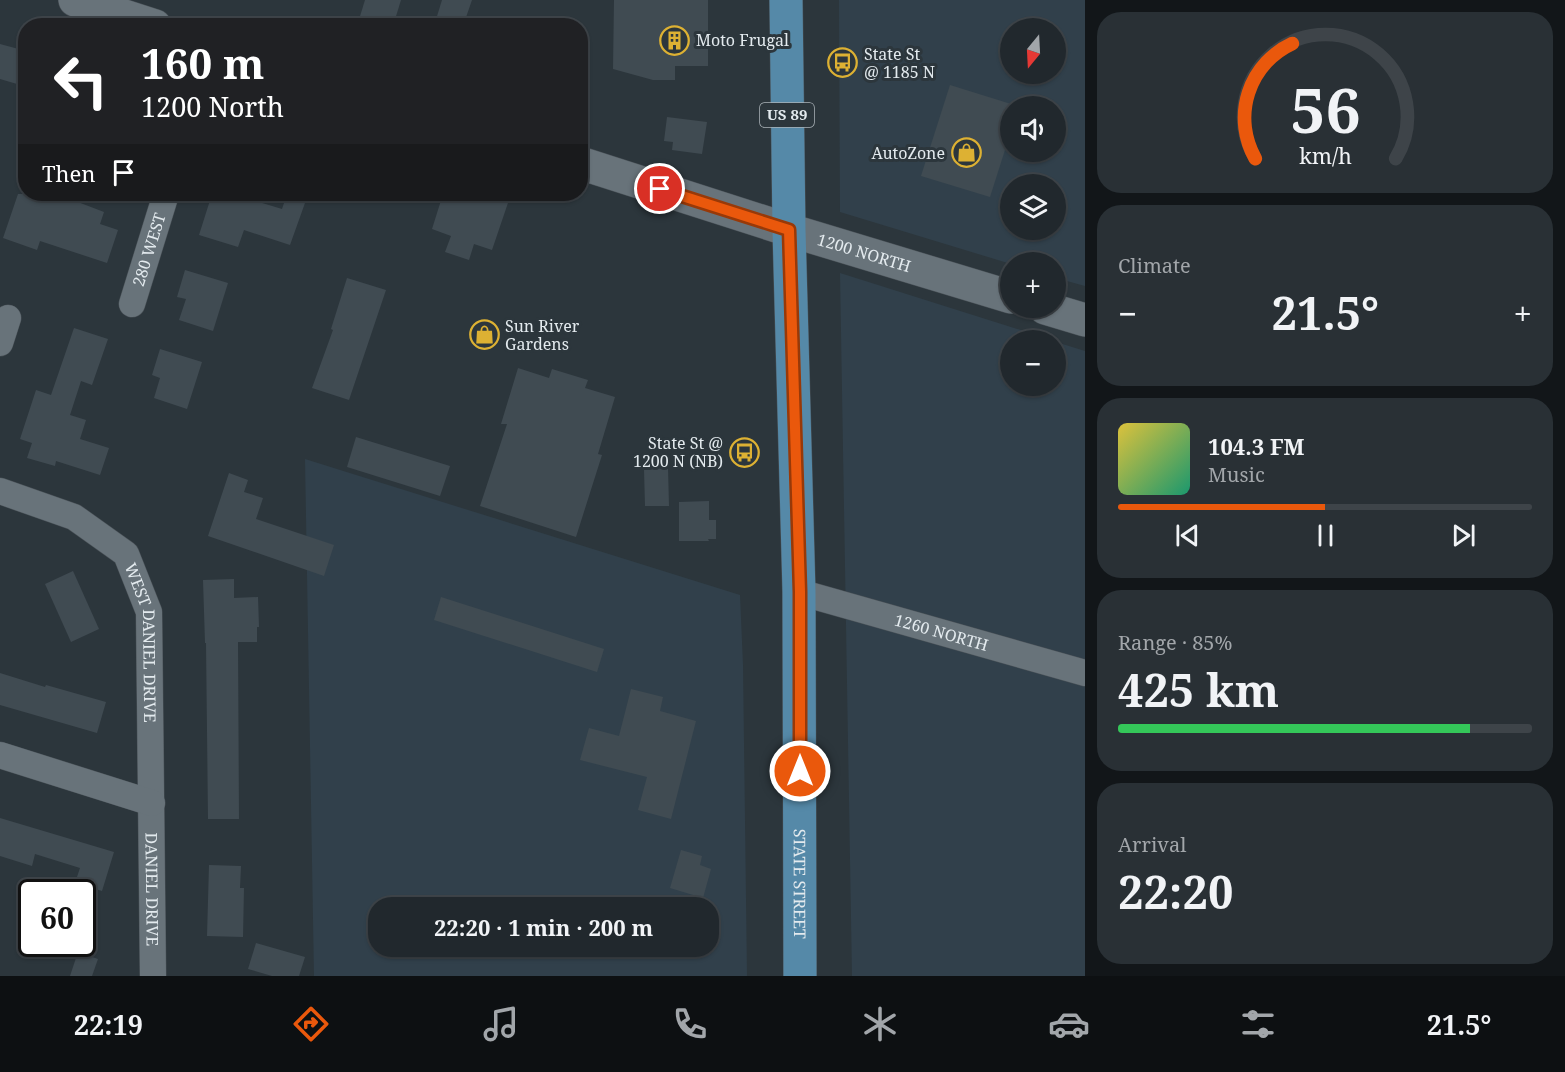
<!DOCTYPE html>
<meta charset="utf-8">
<style>
:root{--surface:#21282d;--page:#293035;--text:#f1f3f6;--muted:#a2a6aa;--line:#3e4449;--accent:#ea580c}
body{margin:0;font-family:"Noto Serif",serif;background:var(--page);color:var(--text);height:100vh;display:flex;flex-direction:column;font-size:22px;white-space:nowrap}
*{box-sizing:border-box;margin:0}
p{font-size:20px;color:var(--muted)}
.icon{flex:none;width:33px;height:33px;fill:none;stroke:currentColor;stroke-width:2;stroke-linecap:round;stroke-linejoin:round}
.map{position:relative;flex:1;overflow:hidden}
.panel{display:flex;flex-direction:column;gap:12px;padding:12px;background:#121619;width:480px}
.panel>*{flex:none}
.hud{position:absolute;left:18px;top:18px;width:570px;height:183px;border-radius:24px;box-shadow:0 2px 4px #0004,0 0 0 2px var(--line);background:#202124;color:#fff;overflow:hidden}
.needle{width:39px;rotate:198deg}
.tools{position:absolute;left:1000px;top:18px;display:grid;gap:12px}
.tools a{display:grid;place-items:center;width:66px;height:66px;border-radius:50%;background:var(--surface);box-shadow:0 2px 4px #0004,0 0 0 2px var(--line);font-size:30px}
.speed{position:absolute;left:18px;top:879px;display:flex;gap:12px;font-size:30px;font-weight:700;text-align:center}
.speed>*{display:grid;place-content:center;width:78px;height:78px;border-radius:50%;background:var(--surface);box-shadow:0 2px 4px #0004,0 0 0 2px var(--line);line-height:1}
.speed .limit{border:3px solid #111;border-radius:9px;background:#fff;color:#111}
.pin{position:absolute;display:grid;place-items:center;width:51px;height:51px;color:#fff;margin:-26px;border:3px solid #fff;border-radius:50%;box-shadow:0 2px 6px #0007}
.me{position:absolute;width:66px;margin:-33px;rotate:0deg;stroke-linejoin:round;filter:drop-shadow(0 0 4px #0008)}
.turn{display:flex;align-items:center;gap:21px;height:126px;padding:0 24px;font-size:27px}
.turn .icon{width:78px;height:78px;stroke-width:2.5}
.turn b{display:block;font-size:42px;line-height:51px}
.then{display:flex;align-items:center;height:57px;padding:0 24px;background:#0003;gap:12px;font-size:22px}
.big{font-size:45px;font-weight:700;line-height:1.1}
.panel .card{flex:1;display:flex;flex-direction:column;justify-content:center;gap:9px;min-width:0;padding:0 21px;border-radius:24px;background:var(--page)}
.panel .dial{align-items:center;gap:0}
.dial svg{height:156px;overflow:visible;fill:none;stroke:var(--line);stroke-width:7;stroke-linecap:round;text-anchor:middle}
.dial text{fill:var(--text);stroke:none}
.song{display:flex;align-items:center;gap:18px}
.cover{width:72px;height:72px;border-radius:9px;background:linear-gradient(135deg,hsl(50 70% 55%),hsl(160 70% 35%))}
.played{height:6px;border-radius:3px;background:linear-gradient(90deg,var(--accent) 50%,var(--line) 50%)}
.keys{display:flex;justify-content:space-around;direction:ltr}
.heat{display:flex;justify-content:space-between;align-items:center;font-size:33px;direction:ltr}
.charge{height:9px;border-radius:4px;background:linear-gradient(90deg,#34c759 85%,var(--line) 0)}
.trip{position:absolute;left:368px;top:897px;width:351px;height:60px;border-radius:24px;background:var(--surface);box-shadow:0 2px 4px #0004,0 0 0 2px var(--line);font-weight:700;line-height:60px;text-align:center}
.tab-bar{display:flex;height:96px;justify-content:space-around;align-items:center;background:#0d1012;color:var(--muted)}
.tab-bar .icon{width:42px;height:42px}
.tab-bar .on{color:var(--accent)}
.tab-bar b{font-size:27px;color:var(--text)}
main{display:flex;flex:1;min-height:0}
.map>svg:first-child{display:block}
.built{fill:#31404b;fill-rule:evenodd}
.building{fill:#404b52}
.lines{fill:none;stroke-linecap:round;stroke-linejoin:round}
.street-casing{stroke:#4a5258;stroke-width:27}
.secondary-casing{stroke:#4a5258;stroke-width:34}
.primary-casing{stroke:#4a5258;stroke-width:34}
.street{stroke:#68737a;stroke-width:26}
.secondary{stroke:#68737a;stroke-width:33}
.primary{stroke:#5589a8;stroke-width:33}
.route-casing{stroke:#983908;stroke-width:15}
.route{stroke:#ea580c;stroke-width:10}
.labels{text-anchor:middle;stroke-width:6;stroke-linejoin:round;paint-order:stroke}
.shield{fill:#2c363c;stroke:#acb4b9;stroke-width:1.5}
.shield-label{font-size:15px;font-weight:bold;fill:#e3eaee}
.poi-label{font-size:16px;fill:#e3eaee;stroke:#2c363c;text-anchor:start}
.street-label{font-size:16px;fill:#e3eaee;stroke:#2c363c}
</style>
<main>
<div class="map">
<svg width="1085" height="976" viewBox="0 0 1085 976">
<rect width="100%" height="100%" fill="#2c363c"/>
<g class="built">
<path d="M 839,0 L 1085,0 L 1085,286 L 1056,278 L 1056,262 L 1011,264 L 840,212 ZM 1011,28 L 1056,28 L 1056,74 L 1011,74 ZM 1011,106 L 1056,106 L 1056,152 L 1011,152 ZM 1011,184 L 1056,184 L 1056,230 L 1011,230 Z"/>
<path d="M 840,273 L 1052,340 L 1011,340 L 1011,386 L 1056,386 L 1056,342 L 1085,351 L 1085,976 L 852,976 Z"/>
<path d="M 305,459 L 740,595 L 743,665 L 747,976 L 314,976 ZM 378,908 L 708,908 L 708,946 L 378,946 Z"/>
</g>
<g class="building">
<path d="M 365,0 L 401,0 L 393,26 L 357,26 Z"/>
<path d="M 442,0 L 472,0 L 463,26 L 434,26 Z"/>
<path d="M 614,0 L 708,0 L 708,66 L 675,66 L 675,80 L 653,80 L 613,69 Z"/>
<path d="M 0,44 L 26,51 L 26,58 L 17,84 L 0,79 Z"/>
<path d="M 950,85 L 1011,104 L 1011,131 L 990,197 L 921,176 Z"/>
<path d="M 667,117 L 707,122 L 702,154 L 672,150 L 673,142 L 664,141 Z"/>
<path d="M 18,194 L 57,194 L 104,212 L 100,224 L 118,230 L 107,263 L 40,241 L 37,250 L 3,238 Z"/>
<path d="M 212,194 L 232,194 L 282,209 L 286,197 L 305,203 L 290,245 L 244,230 L 238,247 L 199,235 Z"/>
<path d="M 443,194 L 499,194 L 510,197 L 492,250 L 474,244 L 469,260 L 445,252 L 451,236 L 432,229 Z"/>
<path d="M 185,270 L 228,283 L 213,331 L 179,320 L 186,299 L 177,297 Z"/>
<path d="M 347,278 L 386,290 L 349,400 L 312,388 L 333,330 L 331,329 Z"/>
<path d="M 74,328 L 108,339 L 92,385 L 81,381 L 70,415 L 86,420 L 80,439 L 109,448 L 100,475 L 56,461 L 55,466 L 27,458 L 32,443 L 20,439 L 36,390 L 51,395 Z"/>
<path d="M 160,349 L 202,362 L 187,409 L 154,398 L 160,378 L 152,375 Z"/>
<path d="M 518,368 L 549,378 L 552,369 L 588,380 L 585,388 L 615,397 L 598,454 L 602,455 L 576,537 L 480,506 L 507,424 L 501,424 Z"/>
<path d="M 356,437 L 450,466 L 440,496 L 347,467 Z"/>
<path d="M 668,468 L 669,506 L 645,506 L 644,469 Z"/>
<path d="M 229,473 L 248,480 L 244,492 L 263,498 L 256,519 L 334,545 L 324,576 L 208,536 Z"/>
<path d="M 709,501 L 709,520 L 716,520 L 716,539 L 708,539 L 709,541 L 679,541 L 679,502 Z"/>
<path d="M 73,571 L 99,629 L 71,642 L 45,584 Z"/>
<path d="M 234,579 L 234,598 L 258,597 L 259,627 L 257,627 L 257,642 L 238,642 L 239,819 L 208,819 L 206,643 L 205,643 L 203,580 Z"/>
<path d="M 441,597 L 604,649 L 597,672 L 434,620 Z"/>
<path d="M 0,673 L 45,687 L 46,685 L 106,702 L 97,733 L 0,705 Z"/>
<path d="M 631,689 L 663,697 L 660,711 L 696,721 L 671,819 L 638,810 L 647,777 L 580,760 L 589,728 L 619,736 Z"/>
<path d="M 0,818 L 114,852 L 102,891 L 75,883 L 80,868 L 35,854 L 32,866 L 0,856 Z"/>
<path d="M 681,850 L 702,856 L 700,865 L 711,869 L 703,898 L 670,888 Z"/>
<path d="M 209,865 L 241,866 L 240,888 L 244,888 L 243,937 L 207,936 Z"/>
<path d="M 256,943 L 305,957 L 299,976 L 272,976 L 248,969 Z"/>
<path d="M 78,952 L 98,959 L 92,976 L 70,976 Z"/>
</g>
<g class="lines">
<defs>
<g id="street">
<path id="s1" d="M 132,304 L 166,194"/>
<path d="M 0,343 L 8,318"/>
<path id="s2" d="M 0,491 L 74,517 L 126,554 L 149,612 L 153,976"/>
<path id="s3" d="M 799,592 L 1085,673"/>
<path d="M 0,755 L 152,803"/>
</g>
<g id="secondary">
<path d="M 75,0 L 155,26"/>
<path id="s4" d="M 580,163 L 789,230 L 1011,297"/>
<path d="M 1045,308 L 1085,320"/>
</g>
<g id="primary">
<path id="s5" d="M 786,0 L 789,230 L 799,592 L 800,976"/>
</g>
</defs>
<use href="#street" class="street-casing"/>
<use href="#secondary" class="secondary-casing"/>
<use href="#primary" class="primary-casing"/>
<use href="#street" class="street"/>
<use href="#secondary" class="secondary"/>
<use href="#primary" class="primary"/>
</g>
<g class="lines">
<defs>
<path id="route" d="M 660,189 L 789,230 L 800,592 L 800,771"/>
</defs>
<use href="#route" class="route-casing"/>
<use href="#route" class="route"/>
</g>
<defs>
<symbol id="building-ring" viewBox="-11 -11 22 22"><circle r="9.5" fill="#2c363c" stroke="#ddb133" stroke-width="1.5"/><path d="M-4-6H4V6H1V3H-1V6H-4ZM-2.5-4.3h1.7v1.8h-1.7ZM.8-4.3h1.7v1.8H.8ZM-2.5-1h1.7V.8h-1.7ZM.8-1h1.7V.8H.8Z" fill="#ddb133"/></symbol>
<symbol id="bus-ring" viewBox="-11 -11 22 22"><circle r="9.5" fill="#2c363c" stroke="#ddb133" stroke-width="1.5"/><path d="M-5-6H5V4H4V6H2V4H-2V6H-4V4H-5ZM-3.5-4V0h7V-4ZM-3.5 1.2v1.5H-2V1.2ZM2 1.2v1.5H3.5V1.2Z" fill="#ddb133"/></symbol>
<symbol id="shop-ring" viewBox="-11 -11 22 22"><circle r="9.5" fill="#2c363c" stroke="#ddb133" stroke-width="1.5"/><path d="M-5-2.5h2.3a2.7 3.5 0 0 1 5.4 0H5L5.5 6h-11ZM-1.5-2.5h3a1.5 2.3 0 0 0-3 0Z" fill="#ddb133"/></symbol>
</defs>
<g fill-rule="evenodd">
<use href="#building-ring" x="658" y="24" width="33" height="33"/>
<use href="#bus-ring" x="826" y="46" width="33" height="33"/>
<use href="#shop-ring" x="950" y="136" width="33" height="33"/>
<use href="#shop-ring" x="468" y="318" width="33" height="33"/>
<use href="#bus-ring" x="728" y="436" width="33" height="33"/>
</g>
<g class="labels">
<rect class="shield" x="760" y="103" width="54" height="24" rx="4.5"/>
<g class="shield-label">
<text x="787" y="120">US 89</text>
</g>
<g class="poi-label">
<text x="696" y="46">Moto Frugal</text>
<text x="864" y="60">State St<tspan x="864" dy="18">@ 1185 N</tspan></text>
<text x="945" y="159" text-anchor="end">AutoZone</text>
<text x="505" y="332">Sun River<tspan x="505" dy="18">Gardens</tspan></text>
<text x="723" y="449" text-anchor="end">State St @<tspan x="723" dy="18">1200 N (NB)</tspan></text>
</g>
<g class="street-label">
<text dy="6" stroke="none"><textPath href="#s1" startOffset="57">280 WEST</textPath></text>
<text dy="6" stroke="none"><textPath href="#s4" startOffset="298">1200 NORTH</textPath></text>
<text dy="6" stroke="none"><textPath href="#s3" startOffset="148">1260 NORTH</textPath></text>
<text dy="6" stroke="none"><textPath href="#s2" startOffset="234">WEST DANIEL DRIVE</textPath></text>
<text dy="6" stroke="none"><textPath href="#s5" startOffset="884">STATE STREET</textPath></text>
<text dy="6" stroke="none"><textPath href="#s2" startOffset="482">DANIEL DRIVE</textPath></text>
</g>
</g>
</svg>
<div class="tools">
<a><svg class="needle" viewBox="-14 -14 28 28"><path d="M0-13l5 13h-10z" fill="#e53935"/><path d="M0 13l5-13h-10z" fill="#a2a6aa"/></svg></a>
<a><svg class="icon" aria-label="sound" viewBox="0 0 24 24"><path d="M4 9h4l5-4v14l-5-4H4zM17 9q2 3 0 6"/></svg></a>
<a><svg class="icon" aria-label="layers" viewBox="0 0 24 24"><path d="M12 4l9 5-9 5-9-5zM3 14l9 5 9-5"/></svg></a>
<a>+</a>
<a>−</a>
</div>
<div class="speed"><div class="limit">60</div></div>
<div class="pin" style="left:660px;top:189px;background:#d93025"><svg class="icon" aria-label="arrive" viewBox="0 0 24 24"><path d="M6 21V4h12l-3 4 3 4H6"/></svg></div>
<svg class="me" style="left:800px;top:771px" viewBox="-20 -20 40 40"><circle r="17" fill="#ea580c" stroke="#fff" stroke-width="3"/><path d="M0-11L8 9 0 5-8 9z" fill="#fff"/></svg>
<div class="trip">22:20 · 1 min · 200 m</div>
<div class="hud">
<div class="turn"><svg class="icon" aria-label="left" viewBox="0 0 24 24"><path d="M17 20v-9H6M10 6l-5 5 5 5"/></svg><div><b>160 m</b>1200 North</div></div>
<div class="then">Then<svg class="icon" aria-label="arrive" viewBox="0 0 24 24"><path d="M6 21V4h12l-3 4 3 4H6"/></svg></div>
</div>
</div>
<section class="panel">
<div class="card dial"><svg viewBox="0 0 100 80">
<path d="M14 69A42 42 0 1 1 86 69"/>
<path d="M14 69A42 42 0 0 1 33 10" stroke="#ea580c"/>
<text x="50" y="56" font-size="32" font-weight="700">56</text>
<text x="50" y="72" font-size="11">km/h</text>
</svg></div>
<div class="card"><p>Climate</p>
<div class="heat"><a>−</a><b class="big">21.5°</b><a>+</a></div>
</div>
<div class="card">
<div class="song"><i class="cover"></i><div><b>104.3 FM</b><p>Music</p></div></div>
<div class="played"></div>
<div class="keys"><svg class="icon" aria-label="previous" viewBox="0 0 24 24"><path d="M18 5L8 12l10 7zM5 5v14"/></svg><svg class="icon" aria-label="pause" viewBox="0 0 24 24"><path d="M8 5v14M16 5v14"/></svg><svg class="icon" aria-label="next" viewBox="0 0 24 24"><path d="M6 5l10 7-10 7zM19 5v14"/></svg></div>
</div>
<div class="card"><p>Range · 85%</p><b class="big">425 km</b><div class="charge"></div></div>
<div class="card"><p>Arrival</p><b class="big">22:20</b></div>
</section>
</main>
<nav class="tab-bar">
<b>22:19</b>
<svg class="icon on" aria-label="directions" viewBox="0 0 24 24"><path d="M12 3l9 9-9 9-9-9zM9 14v-3h6M13 9l2 2-2 2"/></svg>
<svg class="icon" aria-label="music" viewBox="0 0 24 24"><path d="M9 18V5l10-2v13"/><circle cx="6" cy="18" r="3"/><circle cx="16" cy="16" r="3"/></svg>
<svg class="icon" aria-label="phone" viewBox="0 0 24 24"><path d="M5 4h4l2 5-3 2q2 4 5 5l2-3 5 2v4C11 20 4 13 5 4z"/></svg>
<svg class="icon" aria-label="climate" viewBox="0 0 24 24"><path d="M12 3v18M4 7l16 10M4 17L20 7"/></svg>
<svg class="icon" aria-label="car" viewBox="0 0 24 24"><path d="M5 17H2v-5l4-1 3-4h7l3 4 3 1v5h-3M9 17h6M6 11h13"/><circle cx="7" cy="17" r="2"/><circle cx="17" cy="17" r="2"/></svg>
<svg class="icon" aria-label="filters" viewBox="0 0 24 24"><path d="M4 7h16M4 17h16"/><circle cx="9" cy="7" r="2"/><circle cx="15" cy="17" r="2"/></svg>
<b>21.5°</b>
</nav>
